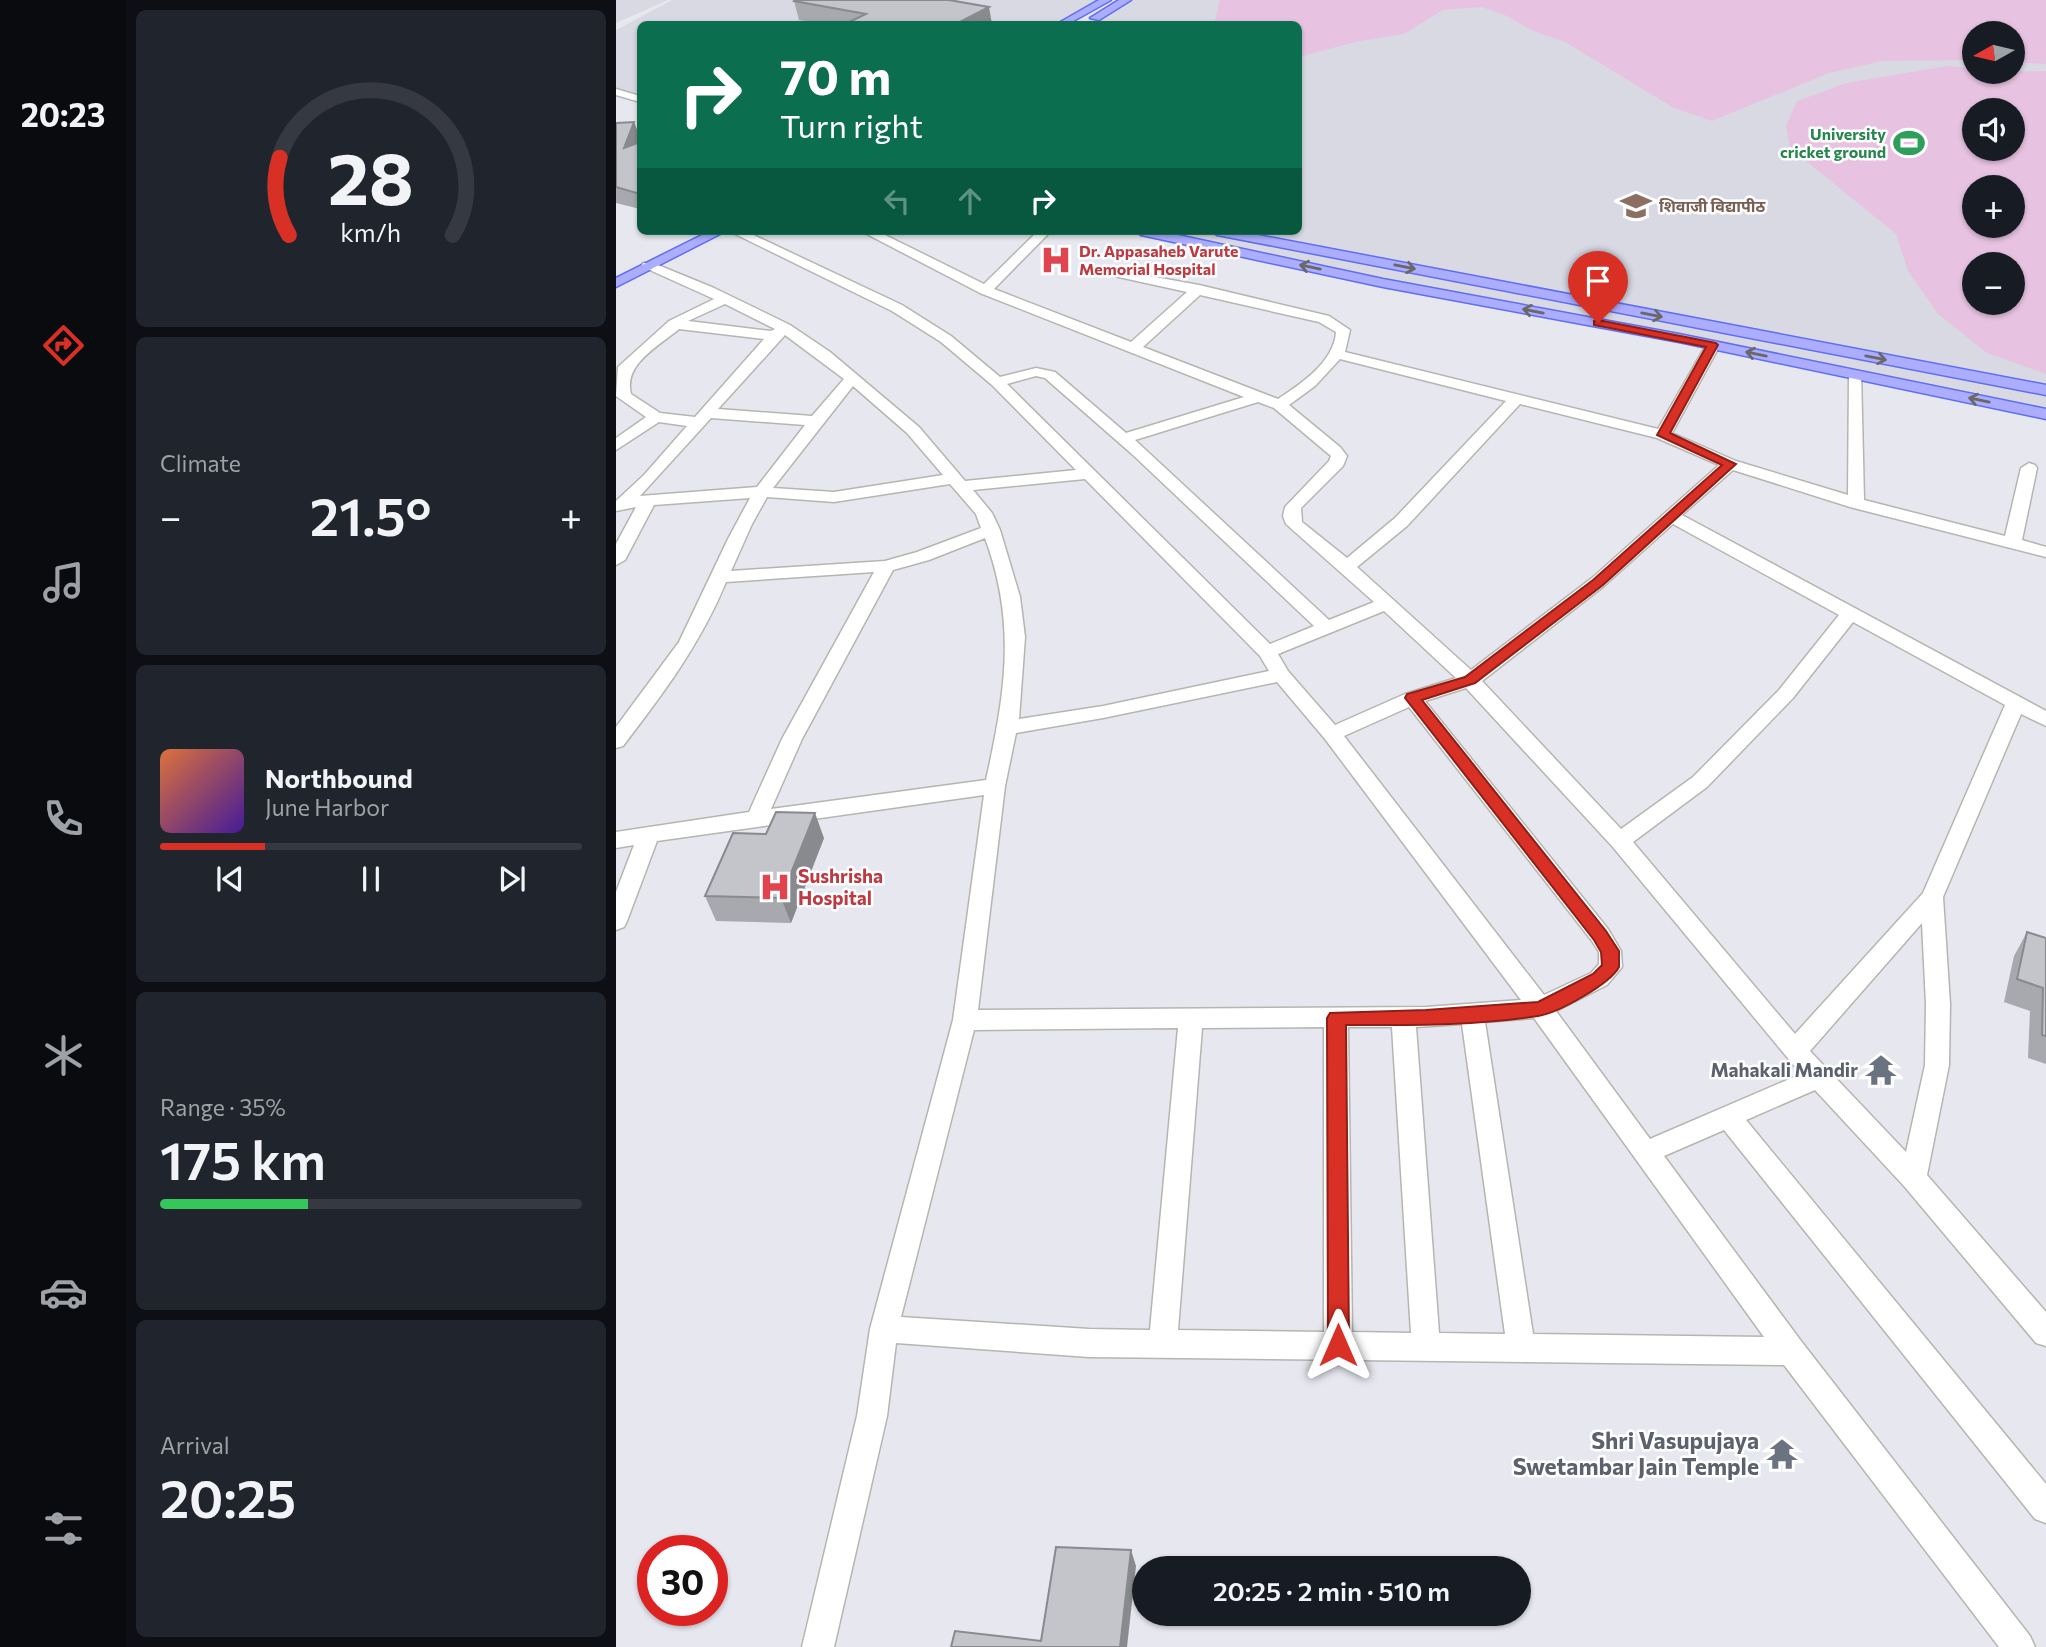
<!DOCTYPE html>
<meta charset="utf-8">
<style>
:root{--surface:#171b24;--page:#20242c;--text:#f1f3f6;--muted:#9ea1a6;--line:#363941;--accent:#d93025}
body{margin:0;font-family:Commissioner,"Noto Sans Devanagari",sans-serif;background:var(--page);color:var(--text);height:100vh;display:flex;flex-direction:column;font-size:26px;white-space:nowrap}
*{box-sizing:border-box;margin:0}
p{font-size:23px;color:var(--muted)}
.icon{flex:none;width:38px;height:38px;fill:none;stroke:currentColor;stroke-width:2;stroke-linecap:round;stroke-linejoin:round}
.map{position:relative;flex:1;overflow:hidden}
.side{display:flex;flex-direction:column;gap:10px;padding:10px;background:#0d0f14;width:490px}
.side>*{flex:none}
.guide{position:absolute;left:21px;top:21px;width:665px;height:214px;border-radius:10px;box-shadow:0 2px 5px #0004;background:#0b6e4f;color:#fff;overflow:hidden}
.needle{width:46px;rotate:262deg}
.controls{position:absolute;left:1346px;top:21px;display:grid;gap:14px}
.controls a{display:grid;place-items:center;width:63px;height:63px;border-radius:50%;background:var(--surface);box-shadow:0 2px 5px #0004;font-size:35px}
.speed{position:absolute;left:21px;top:1535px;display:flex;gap:14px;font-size:35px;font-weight:700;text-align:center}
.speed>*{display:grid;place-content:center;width:91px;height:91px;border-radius:50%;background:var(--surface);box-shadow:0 2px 5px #0004;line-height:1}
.speed .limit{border:10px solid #d22;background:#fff;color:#111}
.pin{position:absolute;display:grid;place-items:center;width:60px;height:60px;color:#fff;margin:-72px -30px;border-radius:50% 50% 50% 0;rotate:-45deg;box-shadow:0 0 7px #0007}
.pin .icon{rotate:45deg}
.me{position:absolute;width:77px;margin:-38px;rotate:0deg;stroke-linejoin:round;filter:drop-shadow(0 0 5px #0008)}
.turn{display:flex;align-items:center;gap:24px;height:147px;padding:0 28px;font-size:32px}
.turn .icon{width:91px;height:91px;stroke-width:2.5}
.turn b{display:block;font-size:49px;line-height:60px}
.lanes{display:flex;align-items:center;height:66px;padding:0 28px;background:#0003;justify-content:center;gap:35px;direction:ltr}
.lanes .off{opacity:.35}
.big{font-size:52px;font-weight:600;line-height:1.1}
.side .widget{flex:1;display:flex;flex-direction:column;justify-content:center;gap:10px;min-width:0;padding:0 24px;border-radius:10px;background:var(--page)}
.side .dial{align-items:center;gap:0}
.dial svg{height:182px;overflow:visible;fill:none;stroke:var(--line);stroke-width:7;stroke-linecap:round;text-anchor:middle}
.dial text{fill:var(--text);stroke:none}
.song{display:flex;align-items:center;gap:21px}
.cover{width:84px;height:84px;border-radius:10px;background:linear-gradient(135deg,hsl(20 70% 55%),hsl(260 70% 35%))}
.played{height:7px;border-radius:4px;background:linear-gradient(90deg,var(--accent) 25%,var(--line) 25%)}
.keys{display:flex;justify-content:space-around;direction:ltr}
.heat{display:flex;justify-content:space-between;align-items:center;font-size:38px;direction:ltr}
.charge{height:10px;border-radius:5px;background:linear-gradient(90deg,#34c759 35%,var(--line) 0)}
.trip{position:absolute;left:516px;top:1556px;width:399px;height:70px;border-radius:35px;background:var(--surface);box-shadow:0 2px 5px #0004;font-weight:600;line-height:70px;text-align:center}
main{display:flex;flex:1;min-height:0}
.dock{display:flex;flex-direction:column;width:126px;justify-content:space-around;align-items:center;background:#090b0e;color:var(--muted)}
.dock .icon{width:49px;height:49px}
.dock .selected{color:var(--accent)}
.dock b{font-size:32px;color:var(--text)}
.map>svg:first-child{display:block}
.education{fill:#d8d9e3;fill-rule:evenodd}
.green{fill:#e7c3e1;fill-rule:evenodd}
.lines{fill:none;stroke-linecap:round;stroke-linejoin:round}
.minor-casing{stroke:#b6b5af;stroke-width:3}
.major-casing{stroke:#5e6ef2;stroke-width:3}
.minor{fill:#fff;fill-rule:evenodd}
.major{fill:#adadff;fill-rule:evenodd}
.wall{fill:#a8a9af}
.shaded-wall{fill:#888a8e}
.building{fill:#c3c5cb;stroke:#888a8e;stroke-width:2}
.oneway{stroke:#6a6866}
.route{fill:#d93025;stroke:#8d1f18;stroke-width:2}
.labels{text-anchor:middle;stroke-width:5;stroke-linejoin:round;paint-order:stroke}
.far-leisure-label{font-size:16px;font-weight:bold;fill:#27864d;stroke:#fff;text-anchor:end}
.far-education-label{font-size:16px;font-weight:bold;fill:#785e54;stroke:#fff;text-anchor:start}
.far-health-label{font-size:16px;font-weight:bold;fill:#be3a42;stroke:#fff;text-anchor:start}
.health-label{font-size:19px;font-weight:bold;fill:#be3a42;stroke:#fff;text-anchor:start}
.worship-label{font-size:19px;font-weight:bold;fill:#5b616d;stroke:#fff;text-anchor:end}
.near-worship-label{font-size:23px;font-weight:bold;fill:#5b616d;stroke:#fff;text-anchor:end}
</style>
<main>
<nav class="dock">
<b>20:23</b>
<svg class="icon selected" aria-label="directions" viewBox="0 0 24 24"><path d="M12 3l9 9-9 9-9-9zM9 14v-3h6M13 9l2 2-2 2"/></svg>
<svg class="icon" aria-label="music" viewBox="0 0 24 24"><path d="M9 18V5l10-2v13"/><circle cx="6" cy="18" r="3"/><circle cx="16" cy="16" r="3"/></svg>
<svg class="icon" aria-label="phone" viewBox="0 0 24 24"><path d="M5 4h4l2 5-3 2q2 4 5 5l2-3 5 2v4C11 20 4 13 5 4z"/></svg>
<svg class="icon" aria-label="climate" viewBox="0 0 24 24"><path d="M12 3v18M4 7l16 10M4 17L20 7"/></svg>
<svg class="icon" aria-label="car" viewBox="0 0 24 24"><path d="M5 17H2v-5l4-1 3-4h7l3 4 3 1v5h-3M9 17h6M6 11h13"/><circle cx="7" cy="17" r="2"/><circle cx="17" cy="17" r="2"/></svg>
<svg class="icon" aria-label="filters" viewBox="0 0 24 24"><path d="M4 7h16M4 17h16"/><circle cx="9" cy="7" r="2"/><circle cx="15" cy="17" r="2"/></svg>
</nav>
<section class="side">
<div class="widget dial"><svg viewBox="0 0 100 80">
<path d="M14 69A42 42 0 1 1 86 69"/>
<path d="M14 69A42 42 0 0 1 10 35" stroke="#d93025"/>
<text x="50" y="56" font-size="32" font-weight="700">28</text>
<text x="50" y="72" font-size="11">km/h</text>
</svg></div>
<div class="widget"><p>Climate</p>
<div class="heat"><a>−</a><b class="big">21.5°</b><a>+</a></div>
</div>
<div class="widget">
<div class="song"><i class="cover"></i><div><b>Northbound</b><p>June Harbor</p></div></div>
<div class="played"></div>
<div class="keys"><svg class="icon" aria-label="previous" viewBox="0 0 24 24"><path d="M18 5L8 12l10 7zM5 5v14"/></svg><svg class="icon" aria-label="pause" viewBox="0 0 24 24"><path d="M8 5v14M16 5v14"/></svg><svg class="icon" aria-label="next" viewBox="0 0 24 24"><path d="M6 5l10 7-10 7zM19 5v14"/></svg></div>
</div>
<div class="widget"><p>Range · 35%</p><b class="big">175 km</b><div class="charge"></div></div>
<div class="widget"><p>Arrival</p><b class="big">20:25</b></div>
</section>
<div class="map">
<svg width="1430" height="1647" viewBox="0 0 1430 1647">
<rect width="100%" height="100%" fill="#e7e7f0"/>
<g class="education">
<path d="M 0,0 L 52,0 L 0,23 Z"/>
<path d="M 56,0 L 491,0 L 447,24 L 24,24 L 24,99 L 0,92 L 0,30 Z"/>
<path d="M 510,0 L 1430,0 L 1430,413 L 524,231 L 682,231 L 682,24 L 467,24 ZM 1358,33 L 1396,33 L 1396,72 L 1358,72 ZM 1358,110 L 1396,110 L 1396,149 L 1358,149 ZM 1358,187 L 1396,187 L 1396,226 L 1358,226 ZM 1358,264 L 1396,264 L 1396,303 L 1358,303 Z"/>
</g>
<g class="green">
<path d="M 604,0 L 1430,0 L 1430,64 L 1397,62 L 1396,33 L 1358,33 L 1358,60 L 1266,61 L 1213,73 L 1096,121 L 1058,108 L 949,42 L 917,31 L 891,16 L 866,7 L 827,10 L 788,34 L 743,41 L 683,57 L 682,24 L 598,24 Z"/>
<path d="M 1331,66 L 1358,68 L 1358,72 L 1430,71 L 1430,374 L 1371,353 L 1322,314 L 1292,271 L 1280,234 L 1174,148 L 1170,126 L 1181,101 L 1231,83 ZM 1358,110 L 1396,110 L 1396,149 L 1358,149 ZM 1358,187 L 1396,187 L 1396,226 L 1358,226 ZM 1358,264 L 1396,264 L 1396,303 L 1358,303 Z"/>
</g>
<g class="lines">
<defs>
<g id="minor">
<path d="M 0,89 L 24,96 L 24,102 L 0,95 Z"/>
<path d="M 113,231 L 129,231 L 286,305 L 335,336 L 384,377 L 420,368 L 439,372 L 510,433 L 628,397 L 364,293 L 245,231 L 261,231 L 368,284 L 422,231 L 435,231 L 378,289 L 515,342 L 571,292 L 489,274 L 489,268 L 583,285 L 713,316 L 734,330 L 729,352 L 1042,429 L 1090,345 L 1097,341 L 1102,342 L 1104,345 L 1056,433 L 1120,461 L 1232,495 L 1233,375 L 1240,371 L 1245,372 L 1248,500 L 1389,536 L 1405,468 L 1413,463 L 1419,465 L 1421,468 L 1406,540 L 1430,547 L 1430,557 L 1234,507 L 1117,470 L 1066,515 L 1430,711 L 1430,726 L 1405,714 L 1327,897 L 1334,1004 L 1333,1065 L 1311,1175 L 1430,1312 L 1430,1346 L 1420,1343 L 1288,1186 L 1199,1090 L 1130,1120 L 1430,1484 L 1430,1523 L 1419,1519 L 1108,1130 L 1048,1156 L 1185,1341 L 1414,1636 L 1419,1647 L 1383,1647 L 1168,1365 L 473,1357 L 280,1343 L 271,1416 L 218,1647 L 186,1647 L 241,1416 L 254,1329 L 337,1020 L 368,795 L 41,841 L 11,921 L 8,927 L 0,930 L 0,892 L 18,845 L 0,848 L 0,832 L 133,812 L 166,739 L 258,572 L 110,582 C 85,643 47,694 7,746 L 0,748 L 0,727 L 63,642 L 112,539 L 134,498 L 38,505 L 9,560 L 0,565 L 0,544 L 20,507 L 0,511 L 0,501 L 28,475 L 71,426 L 43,422 L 0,450 L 0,438 L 30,417 L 0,396 L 2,367 L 53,321 L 98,299 L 25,266 L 27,263 L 37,263 L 98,288 L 174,325 L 214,352 L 303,427 L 349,481 L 460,470 L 376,385 L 325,342 L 276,311 ZM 584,295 L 703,322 L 720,332 C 718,362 685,384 662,399 L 527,347 ZM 109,304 L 159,329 L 155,331 L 72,321 ZM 63,329 L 148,339 L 79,417 L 44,413 L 15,394 C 7,364 43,346 63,329 ZM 169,335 L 228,379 L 196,416 L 102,409 ZM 724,359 L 890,401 L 779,518 L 731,558 L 686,522 L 685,508 L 727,466 L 731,456 L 724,447 L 673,405 L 699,386 ZM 420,376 L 429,378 L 516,454 L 698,626 L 654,644 L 391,384 ZM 237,386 L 291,433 L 327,475 L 218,492 L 157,488 ZM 642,402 L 658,408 L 715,456 L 713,461 L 669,507 L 667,516 L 670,524 L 758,602 L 713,620 L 519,440 ZM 904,404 L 1041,438 L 1103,465 L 976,578 L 855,670 L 741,567 L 791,526 ZM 95,418 L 189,425 L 141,487 L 24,496 ZM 469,479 L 644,656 L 653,671 L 487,706 L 403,719 L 409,637 L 404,597 L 384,530 L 376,513 L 357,490 ZM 334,484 L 360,514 L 365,528 L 301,552 L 269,561 L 115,571 L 136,524 L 151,497 L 218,502 ZM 1057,524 L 1223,615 L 1163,690 L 1077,777 L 1005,829 L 866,681 L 988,586 ZM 369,538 C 401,624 389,694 370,780 L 155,809 L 186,739 L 277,570 L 313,560 ZM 768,611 L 840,678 L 789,694 L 719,725 L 672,671 L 662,654 ZM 1237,622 L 1389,705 L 1307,893 L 1179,1034 L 1017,842 L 1091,787 L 1177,698 ZM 661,682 L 709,739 L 905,1000 L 810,1007 L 362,1010 L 389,786 L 400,733 L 487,718 ZM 850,688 L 996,846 L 1185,1074 L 1034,1139 L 940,1011 L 991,985 L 1006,967 L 1005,951 L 992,929 L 809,701 ZM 793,707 L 976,941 L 983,952 L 983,964 L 975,973 L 928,995 L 728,736 ZM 1306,923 L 1310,1004 L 1309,1065 L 1290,1152 L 1194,1051 ZM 918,1018 L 1148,1337 L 917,1334 L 869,1022 ZM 846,1024 L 889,1334 L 823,1333 L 800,1027 ZM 708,1027 L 708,1332 L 562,1330 L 586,1028 ZM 732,1027 L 776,1027 L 795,1333 L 736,1332 ZM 562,1028 L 534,1330 L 473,1329 L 285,1317 L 358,1030 Z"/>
</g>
<g id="major">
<path d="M 483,0 L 495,0 L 452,24 L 441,24 Z"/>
<path d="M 503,0 L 515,0 L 483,20 L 474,18 Z"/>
<path d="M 94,231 L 110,231 L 0,287 L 0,278 Z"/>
<path d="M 519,231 L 543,231 L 767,279 L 1063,334 L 1430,409 L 1430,419 L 1063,342 L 767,287 L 525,235 Z"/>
<path d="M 595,231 L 621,231 L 1430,385 L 1430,395 L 601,235 Z"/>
</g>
</defs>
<use href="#minor" class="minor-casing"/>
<use href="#major" class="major-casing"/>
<use href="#minor" class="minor"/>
<use href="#major" class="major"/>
</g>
<g class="wall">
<path d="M 178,1 L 376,24 L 207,24 L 183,20 Z"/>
<path d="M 18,122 L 24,138 L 22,143 L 24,142 L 24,209 L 0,203 L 0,123 Z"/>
<path d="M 208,838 L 175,923 L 100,921 L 89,896 Z"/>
<path d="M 1411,932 L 1430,938 L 1430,1064 L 1412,1058 L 1414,1011 L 1388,1002 L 1398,956 Z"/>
</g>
<g class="shaded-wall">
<path d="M 373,7 L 376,24 L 340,24 Z"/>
<path d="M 18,122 L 24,138 L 13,164 L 8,148 Z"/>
<path d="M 199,813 L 208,838 L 175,923 L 165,898 Z"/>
<path d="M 515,1550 L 520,1566 L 511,1647 L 504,1647 Z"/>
</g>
<g class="building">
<path d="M 179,0 L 333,0 L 373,7 L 340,24 L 229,24 L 250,14 L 178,1 Z"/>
<path d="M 18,122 L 8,148 L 24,142 L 24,194 L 0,187 L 0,123 Z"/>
<path d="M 160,812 L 199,813 L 165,898 L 89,896 L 117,833 L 150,834 Z"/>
<path d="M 1411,932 L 1430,938 L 1430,1036 L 1426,1035 L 1427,988 L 1401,979 Z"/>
<path d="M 440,1547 L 515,1550 L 504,1647 L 335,1647 L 339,1631 L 425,1641 Z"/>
</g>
<defs><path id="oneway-shaft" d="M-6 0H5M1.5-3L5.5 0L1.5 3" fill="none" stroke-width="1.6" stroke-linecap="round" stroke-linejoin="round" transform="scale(1.75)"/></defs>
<g class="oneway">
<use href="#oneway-shaft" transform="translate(694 267) rotate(-168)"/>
<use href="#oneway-shaft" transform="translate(789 267) rotate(11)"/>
<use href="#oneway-shaft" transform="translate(917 311) rotate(-169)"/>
<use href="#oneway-shaft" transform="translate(1036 315) rotate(11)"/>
<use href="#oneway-shaft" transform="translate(1140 354) rotate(-168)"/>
<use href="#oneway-shaft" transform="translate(1260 358) rotate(11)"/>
<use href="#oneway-shaft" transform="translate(1363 400) rotate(-168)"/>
</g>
<path class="route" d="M 982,320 L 1100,343 L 1102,345 L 1054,433 L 1120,464 L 987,585 L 859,683 L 806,700 L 990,931 L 1003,951 L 1003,967 C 994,984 942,1013 922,1016 C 859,1026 793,1025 730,1025 L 733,1345 L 730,1353 L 722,1356 L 715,1353 L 712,1345 L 711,1018 L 714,1013 L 810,1010 L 922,1002 L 977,974 L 986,965 L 985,952 L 978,940 L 789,698 L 791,694 L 849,677 L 977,580 L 1106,465 L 1041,435 L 1090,347 L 978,325 L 978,321 Z"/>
<defs>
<symbol id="stadium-bare" viewBox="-9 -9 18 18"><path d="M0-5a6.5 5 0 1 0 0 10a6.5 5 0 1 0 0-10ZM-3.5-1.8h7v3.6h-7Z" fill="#2e9e5b" stroke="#fff" stroke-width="2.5" paint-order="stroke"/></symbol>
<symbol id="university-bare" viewBox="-9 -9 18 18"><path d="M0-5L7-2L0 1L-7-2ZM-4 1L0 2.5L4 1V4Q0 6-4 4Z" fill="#8d6e63" stroke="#fff" stroke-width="2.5" paint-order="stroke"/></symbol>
<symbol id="hospital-bare" viewBox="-9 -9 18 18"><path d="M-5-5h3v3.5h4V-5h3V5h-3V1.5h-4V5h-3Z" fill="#e0444e" stroke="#fff" stroke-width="2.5" paint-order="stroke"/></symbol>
<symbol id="temple-bare" viewBox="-9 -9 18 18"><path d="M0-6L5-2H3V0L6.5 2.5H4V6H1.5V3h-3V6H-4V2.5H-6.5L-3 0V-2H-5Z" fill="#6b7280" stroke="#fff" stroke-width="2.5" paint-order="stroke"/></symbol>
</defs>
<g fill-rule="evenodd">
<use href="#stadium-bare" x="1271" y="121" width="44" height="44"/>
<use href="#university-bare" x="998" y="184" width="44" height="44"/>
<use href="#hospital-bare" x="418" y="238" width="44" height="44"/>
<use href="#hospital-bare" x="137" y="865" width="44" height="44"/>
<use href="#temple-bare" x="1243" y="1048" width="44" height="44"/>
<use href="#temple-bare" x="1144" y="1432" width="44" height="44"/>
</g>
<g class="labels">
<g class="far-leisure-label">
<text x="1270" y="140">University<tspan x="1270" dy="18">cricket ground</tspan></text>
</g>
<g class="far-education-label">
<text x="1043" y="212">शिवाजी विद्यापीठ</text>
</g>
<g class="far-health-label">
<text x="463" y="257">Dr. Appasaheb Varute<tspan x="463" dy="18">Memorial Hospital</tspan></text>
</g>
<g class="health-label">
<text x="182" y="883">Sushrisha<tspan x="182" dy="22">Hospital</tspan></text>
</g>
<g class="worship-label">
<text x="1242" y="1077">Mahakali Mandir</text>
</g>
<g class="near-worship-label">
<text x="1143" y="1449">Shri Vasupujaya<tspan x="1143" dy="26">Swetambar Jain Temple</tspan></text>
</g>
</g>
</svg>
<div class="controls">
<a><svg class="needle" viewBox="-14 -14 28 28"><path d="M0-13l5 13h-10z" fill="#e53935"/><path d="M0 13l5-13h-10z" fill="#9ea1a6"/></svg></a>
<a><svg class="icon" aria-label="sound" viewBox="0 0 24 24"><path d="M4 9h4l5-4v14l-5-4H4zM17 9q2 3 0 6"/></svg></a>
<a>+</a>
<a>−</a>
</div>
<div class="speed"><div class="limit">30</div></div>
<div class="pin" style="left:982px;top:323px;background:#d93025"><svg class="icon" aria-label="arrive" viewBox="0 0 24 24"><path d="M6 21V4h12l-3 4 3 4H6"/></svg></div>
<svg class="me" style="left:722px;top:1345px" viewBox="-20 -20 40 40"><path d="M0-17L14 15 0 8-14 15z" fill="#d93025" stroke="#fff" stroke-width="4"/></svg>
<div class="trip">20:25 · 2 min · 510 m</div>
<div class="guide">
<div class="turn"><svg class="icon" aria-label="right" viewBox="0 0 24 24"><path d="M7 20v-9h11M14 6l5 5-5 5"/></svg><div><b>70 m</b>Turn right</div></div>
<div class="lanes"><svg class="icon off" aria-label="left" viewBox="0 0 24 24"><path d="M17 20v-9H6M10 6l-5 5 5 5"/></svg><svg class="icon off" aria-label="ahead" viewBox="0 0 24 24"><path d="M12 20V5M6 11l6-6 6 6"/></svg><svg class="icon" aria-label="right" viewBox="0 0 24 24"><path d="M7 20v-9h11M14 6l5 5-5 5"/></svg></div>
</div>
</div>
</main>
